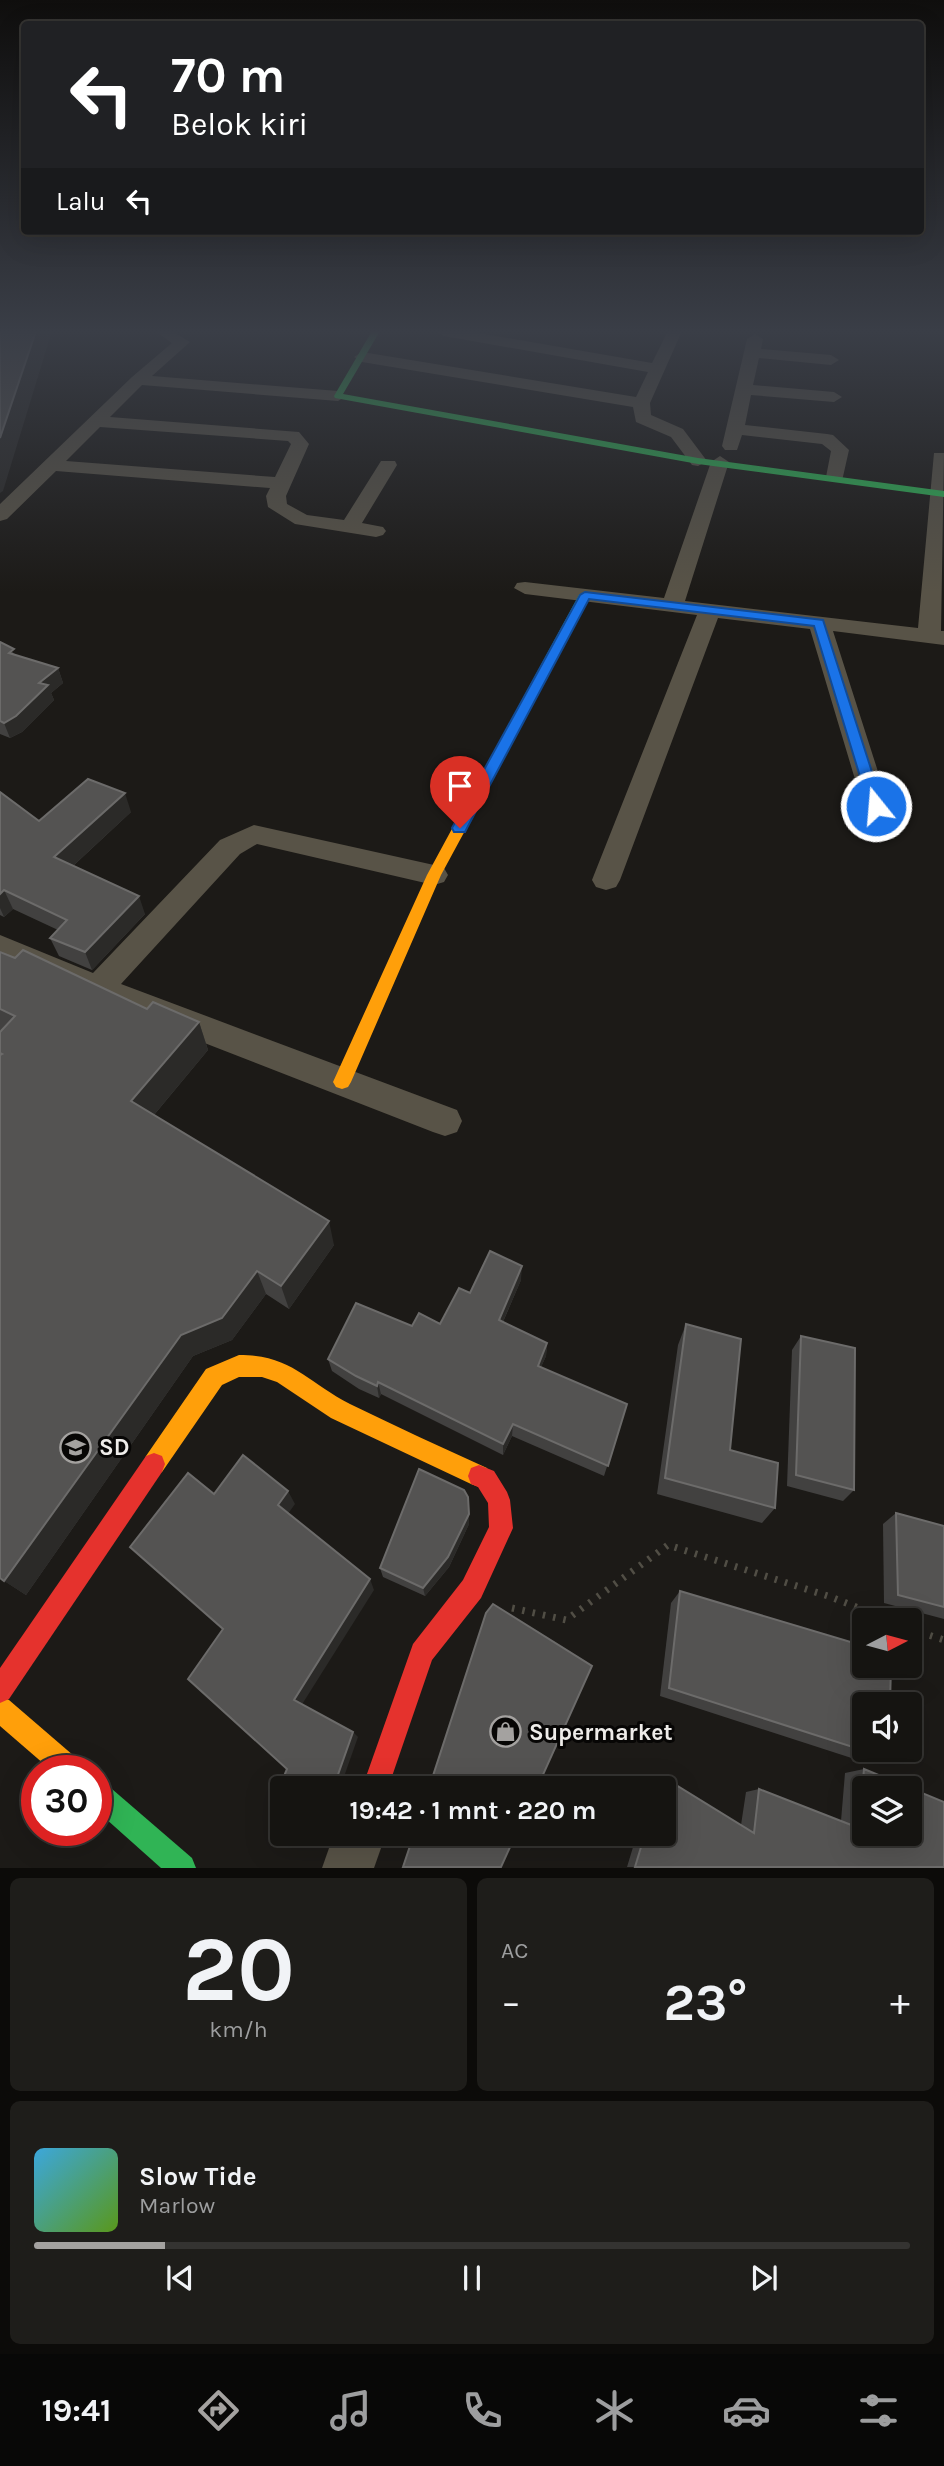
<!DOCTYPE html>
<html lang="id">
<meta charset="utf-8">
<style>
:root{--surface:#151411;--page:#1e1d1a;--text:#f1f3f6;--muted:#9d9e9f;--line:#343331;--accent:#a4a2a0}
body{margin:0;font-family:Karla,sans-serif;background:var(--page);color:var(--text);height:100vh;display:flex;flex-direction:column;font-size:26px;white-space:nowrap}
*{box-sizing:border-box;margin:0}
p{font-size:23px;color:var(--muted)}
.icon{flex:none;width:38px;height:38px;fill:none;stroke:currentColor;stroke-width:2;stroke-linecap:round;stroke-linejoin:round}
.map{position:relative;height:1868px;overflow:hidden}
.drawer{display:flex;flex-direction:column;gap:10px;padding:10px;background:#0c0b09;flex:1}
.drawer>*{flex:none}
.banner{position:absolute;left:21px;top:21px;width:903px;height:214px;border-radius:7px;box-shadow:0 7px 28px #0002,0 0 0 2px var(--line);background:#202124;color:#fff;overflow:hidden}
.needle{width:46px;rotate:84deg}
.buttons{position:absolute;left:852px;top:1608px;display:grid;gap:14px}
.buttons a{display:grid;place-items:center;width:70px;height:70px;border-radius:7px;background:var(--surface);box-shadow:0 7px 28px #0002,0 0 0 2px var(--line);font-size:35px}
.speed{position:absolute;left:21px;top:1755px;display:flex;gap:14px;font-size:35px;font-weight:700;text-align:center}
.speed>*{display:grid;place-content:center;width:91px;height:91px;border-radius:50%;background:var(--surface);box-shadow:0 7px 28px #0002,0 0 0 2px var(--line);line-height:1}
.speed .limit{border:10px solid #d22;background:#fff;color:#111}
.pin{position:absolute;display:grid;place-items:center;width:60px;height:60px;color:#fff;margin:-72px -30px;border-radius:50% 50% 50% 0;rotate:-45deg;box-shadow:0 0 7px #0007}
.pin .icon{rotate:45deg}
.me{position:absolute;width:77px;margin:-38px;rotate:343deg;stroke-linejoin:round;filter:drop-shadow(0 0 5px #0008)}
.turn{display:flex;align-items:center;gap:24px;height:147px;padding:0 35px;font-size:32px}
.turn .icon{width:91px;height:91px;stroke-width:2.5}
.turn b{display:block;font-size:49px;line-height:60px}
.then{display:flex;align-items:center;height:66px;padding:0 35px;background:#0003;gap:14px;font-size:26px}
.big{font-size:52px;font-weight:700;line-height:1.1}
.drawer .widget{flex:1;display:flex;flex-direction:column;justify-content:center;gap:10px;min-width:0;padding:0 24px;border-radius:10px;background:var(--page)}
.drawer .dial{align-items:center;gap:0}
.dial b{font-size:91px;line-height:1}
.song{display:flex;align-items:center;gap:21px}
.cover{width:84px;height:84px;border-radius:10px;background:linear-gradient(135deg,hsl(200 70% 55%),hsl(90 70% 35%))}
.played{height:7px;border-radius:4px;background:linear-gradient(90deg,var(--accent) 15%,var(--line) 15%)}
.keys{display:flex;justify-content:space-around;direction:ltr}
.heat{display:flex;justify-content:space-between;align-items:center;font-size:38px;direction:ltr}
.drawer .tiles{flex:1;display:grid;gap:10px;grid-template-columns:1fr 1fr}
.widget:last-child{grid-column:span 2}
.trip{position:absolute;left:270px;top:1776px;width:406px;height:70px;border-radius:7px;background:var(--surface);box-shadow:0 7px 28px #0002,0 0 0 2px var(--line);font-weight:700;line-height:70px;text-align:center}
.tab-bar{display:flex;height:112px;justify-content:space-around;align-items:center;background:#080807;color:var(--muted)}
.tab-bar .icon{width:49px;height:49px}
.tab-bar .on{color:var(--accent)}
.tab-bar b{font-size:32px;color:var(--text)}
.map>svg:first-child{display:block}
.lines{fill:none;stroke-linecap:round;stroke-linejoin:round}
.path{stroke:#514e45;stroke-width:7;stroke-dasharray:2.5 8;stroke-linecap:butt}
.street{fill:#585347;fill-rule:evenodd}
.fast{fill:#30b455;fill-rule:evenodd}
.slow{fill:#ff9f0a;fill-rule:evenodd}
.jam{fill:#e5322d;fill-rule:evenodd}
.wall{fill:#424140}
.shaded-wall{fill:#2b2a28}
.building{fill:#545352;stroke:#6c6b6a;stroke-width:2;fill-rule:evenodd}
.route{fill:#1a73e8;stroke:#114b97;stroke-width:2}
.labels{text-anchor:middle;stroke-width:6;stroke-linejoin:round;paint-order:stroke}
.near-poi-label{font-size:23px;font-weight:bold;fill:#eeece9;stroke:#070605;text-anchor:start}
</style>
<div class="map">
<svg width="944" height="1868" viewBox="0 0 944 1868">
<rect width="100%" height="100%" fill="#1c1a17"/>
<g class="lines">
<g class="path">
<path d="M 512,1608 L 566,1620 L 668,1545 L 831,1597 L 889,1620"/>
<path d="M 910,1629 L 944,1640"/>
</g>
<g class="street">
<path d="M 155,331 L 172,331 L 190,342 L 152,376 L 338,391 L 346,396 L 338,401 L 142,385 L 110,417 L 299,432 L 309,444 L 286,496 L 287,504 L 307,515 L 344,520 L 381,461 L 395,461 L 397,465 L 362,523 L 383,527 L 386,531 L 383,535 L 376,537 L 295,524 L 268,507 L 266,496 L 270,488 L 56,471 L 7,519 L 0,521 L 0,504 L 132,377 L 172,343 ZM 100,427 L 288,441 L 291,444 L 275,477 L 66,461 Z"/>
<path d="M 436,331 L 467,331 L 652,363 L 668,331 L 682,331 L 650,403 L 651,415 L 683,429 L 707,461 L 698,466 L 692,465 L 671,437 L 636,422 L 633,407 L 362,362 L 354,357 L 362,352 L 636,397 L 648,372 L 444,336 Z"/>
<path d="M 755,334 L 763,339 L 761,349 L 831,355 L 839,360 L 831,365 L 759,358 L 753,385 L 834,392 L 842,397 L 834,402 L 751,395 L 745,425 L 827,434 L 833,435 L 849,450 L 842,481 L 828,481 L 826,477 L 831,451 L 822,444 L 742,435 L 737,450 L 725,450 L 722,446 L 747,339 Z"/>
<path d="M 934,453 L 944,453 L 941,631 L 944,631 L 944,645 L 833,631 L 889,806 L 885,812 L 876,815 L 867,812 L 863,806 L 810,629 L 718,618 L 620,880 L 616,887 L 606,890 L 596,887 L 592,880 L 697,615 L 525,594 L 514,588 L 517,583 L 525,582 L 664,598 L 711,462 L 720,456 L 729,462 L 685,601 L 918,628 Z"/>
<path d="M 254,825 L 434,865 L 444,868 L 448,875 L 444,882 L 434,885 L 257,844 L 240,854 L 121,984 L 457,1110 L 462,1121 L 457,1132 L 445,1136 L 433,1132 L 63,988 L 0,959 L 0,935 L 93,973 L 220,840 Z"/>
<path d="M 334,1834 L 386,1834 L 374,1868 L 322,1868 Z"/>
</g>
<g class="fast">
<path d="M 372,331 L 380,331 L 343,394 L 698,458 L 944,491 L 944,497 L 698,464 L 335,398 L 334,396 Z"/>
<path d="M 585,592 L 591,595 L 500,766 L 493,770 L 488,769 L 486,766 L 579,595 Z"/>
<path d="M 96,1779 L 105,1783 L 192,1858 L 196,1868 L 161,1868 L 96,1810 Z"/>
</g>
<g class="slow">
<path d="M 493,762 L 500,766 L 441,875 L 351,1082 L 348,1087 L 342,1089 L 336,1087 L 333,1082 L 427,875 L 486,766 Z"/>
<path d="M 239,1355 C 292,1355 307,1382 350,1404 C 395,1426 441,1447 487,1468 L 490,1476 L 487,1484 L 479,1487 L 471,1484 L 331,1418 L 277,1382 L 262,1377 L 239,1377 L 222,1385 L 162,1472 L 154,1475 L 146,1472 L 143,1464 L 146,1456 L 206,1369 Z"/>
<path d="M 0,1696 L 9,1700 L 81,1762 L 85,1771 L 52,1771 L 0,1726 Z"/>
</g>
<g class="jam">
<path d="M 154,1453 L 162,1456 L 165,1464 L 162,1472 L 9,1699 L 0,1703 L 0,1668 L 146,1456 Z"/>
<path d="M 479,1465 L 494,1471 L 507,1492 L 510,1500 L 513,1528 L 481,1598 L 432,1660 L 388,1788 L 362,1788 L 413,1644 L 463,1580 L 489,1527 L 488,1503 L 478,1487 L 471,1484 L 468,1476 L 471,1468 Z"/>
</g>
</g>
<g class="wall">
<path d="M 0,642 L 16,655 L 58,668 L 63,683 L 51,693 L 54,700 L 22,732 L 10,738 L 0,734 Z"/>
<path d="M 0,792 L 39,821 L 131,812 L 73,866 L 145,914 L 92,970 L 59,956 L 50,938 L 58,930 L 13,909 L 4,917 L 0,915 Z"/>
<path d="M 0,952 L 147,1009 L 199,1022 L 208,1050 L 154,1115 L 334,1245 L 289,1309 L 266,1294 L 232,1340 L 193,1356 L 26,1595 L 0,1578 L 0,1032 L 1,1030 L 0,1030 Z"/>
<path d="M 521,1280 L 503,1322 L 547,1343 L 546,1356 L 541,1367 L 627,1404 L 604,1476 L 512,1436 L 503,1455 L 381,1394 L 379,1398 L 359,1389 L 332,1371 L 328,1359 L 412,1326 L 440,1324 L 470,1293 Z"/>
<path d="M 686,1324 L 730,1450 L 775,1508 L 762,1523 L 657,1494 L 678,1345 Z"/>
<path d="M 801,1336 L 854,1490 L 843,1501 L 787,1486 L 792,1350 Z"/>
<path d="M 896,1513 L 944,1526 L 944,1619 L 884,1603 L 883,1524 Z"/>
<path d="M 469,1524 L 449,1567 L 425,1596 L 383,1577 L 380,1568 Z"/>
<path d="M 680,1591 L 890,1759 L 870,1764 L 660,1696 L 671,1603 Z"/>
<path d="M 864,1769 L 944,1867 L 627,1867 L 637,1834 L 663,1834 L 663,1788 L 651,1788 L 654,1781 L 663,1777 L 741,1825 L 746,1792 L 759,1789 L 841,1821 L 845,1773 Z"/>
</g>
<g class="shaded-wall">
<path d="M 36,331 L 52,331 L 3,491 L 0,493 L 0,438 Z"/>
<path d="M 58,668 L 63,683 L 51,693 L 54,700 L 22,732 L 10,738 L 4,723 L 39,683 Z"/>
<path d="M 125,793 L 131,812 L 62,876 L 54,857 Z"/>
<path d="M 4,890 L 13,909 L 4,917 L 0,908 L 0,894 Z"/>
<path d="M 139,896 L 145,914 L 92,970 L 85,952 Z"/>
<path d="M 199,1022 L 208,1050 L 143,1128 L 131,1101 Z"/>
<path d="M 329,1221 L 334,1245 L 289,1309 L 281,1286 Z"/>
<path d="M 522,1266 L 521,1280 L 498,1333 L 499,1320 Z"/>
<path d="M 257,1271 L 266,1294 L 232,1340 L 193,1356 L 26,1595 L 4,1581 L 181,1335 Z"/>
<path d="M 547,1343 L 546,1356 L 536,1378 L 538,1366 Z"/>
<path d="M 378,1382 L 381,1394 L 379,1398 L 377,1386 Z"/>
<path d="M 513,1424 L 512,1436 L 503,1455 L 503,1444 Z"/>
<path d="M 288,1491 L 295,1504 L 285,1518 L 278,1505 Z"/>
<path d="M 469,1514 L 469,1524 L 449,1567 L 425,1596 L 423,1588 Z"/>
<path d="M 370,1579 L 374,1590 L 301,1706 L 294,1700 Z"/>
<path d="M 353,1732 L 358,1737 L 340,1788 L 334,1786 Z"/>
</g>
<g class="building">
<path d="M 0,331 L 36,331 L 0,438 Z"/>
<path d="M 0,642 L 14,649 L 9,653 L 58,668 L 39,683 L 48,685 L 16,716 L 4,723 L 0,721 Z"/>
<path d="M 88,779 L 125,793 L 54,857 L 139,896 L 85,952 L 50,938 L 67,920 L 4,890 L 0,894 L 0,792 L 39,821 Z"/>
<path d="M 23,950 L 147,1009 L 153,1002 L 199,1022 L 131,1101 L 329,1221 L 281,1286 L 257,1271 L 222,1318 L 181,1335 L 4,1581 L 0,1578 L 0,1055 L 2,1054 L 0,1053 L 0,1032 L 15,1016 L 0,1009 L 0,952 L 15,958 Z"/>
<path d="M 490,1251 L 522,1266 L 499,1320 L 547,1343 L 538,1366 L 627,1404 L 608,1466 L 513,1424 L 503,1444 L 378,1382 L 377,1386 L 356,1376 L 328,1359 L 356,1303 L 412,1326 L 419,1313 L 440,1324 L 459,1288 L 470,1293 Z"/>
<path d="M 686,1324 L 741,1339 L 730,1450 L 778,1463 L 775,1508 L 665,1478 Z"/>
<path d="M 801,1336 L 855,1348 L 854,1490 L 796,1475 Z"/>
<path d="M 243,1455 L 288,1491 L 278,1505 L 370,1579 L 294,1700 L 353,1732 L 334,1786 L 366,1787 L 365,1788 L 282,1788 L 282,1805 L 274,1800 L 287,1769 L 188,1679 L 223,1629 L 130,1547 L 188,1473 L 214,1494 Z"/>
<path d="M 419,1469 L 464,1490 L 468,1497 L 469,1514 L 448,1557 L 423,1588 L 380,1568 Z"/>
<path d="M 896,1513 L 944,1526 L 944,1607 L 898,1595 Z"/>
<path d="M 680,1591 L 864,1646 L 864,1666 L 891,1666 L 890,1704 L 864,1704 L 864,1750 L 890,1750 L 890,1759 L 669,1688 Z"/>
<path d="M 493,1604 L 592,1666 L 537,1788 L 429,1788 L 486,1613 Z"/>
<path d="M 864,1769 L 944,1802 L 944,1867 L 635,1867 L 645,1834 L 663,1834 L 663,1788 L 659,1788 L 663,1777 L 754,1833 L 759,1789 L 859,1828 ZM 864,1788 L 910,1788 L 910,1834 L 864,1834 Z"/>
<path d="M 414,1834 L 516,1834 L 501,1867 L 403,1867 Z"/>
</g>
<linearGradient id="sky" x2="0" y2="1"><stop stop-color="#0f0e0d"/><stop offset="0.56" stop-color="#3a3e47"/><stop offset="1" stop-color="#3a3e47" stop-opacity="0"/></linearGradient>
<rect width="944" height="592" fill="url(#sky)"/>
<path class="route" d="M 585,592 L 823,620 L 883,806 L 881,810 L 876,811 L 869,806 L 814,626 L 589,599 L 467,828 L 465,832 L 454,832 L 452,828 L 580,595 Z"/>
<defs>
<symbol id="university-ring" viewBox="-11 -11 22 22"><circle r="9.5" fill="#070605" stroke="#a4a2a0" stroke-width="1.5"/><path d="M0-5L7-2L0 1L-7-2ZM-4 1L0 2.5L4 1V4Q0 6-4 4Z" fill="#a4a2a0"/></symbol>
<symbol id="shop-ring" viewBox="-11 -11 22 22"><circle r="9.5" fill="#070605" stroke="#a4a2a0" stroke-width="1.5"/><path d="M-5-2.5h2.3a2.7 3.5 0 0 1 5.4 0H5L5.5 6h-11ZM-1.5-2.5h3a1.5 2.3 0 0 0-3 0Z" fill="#a4a2a0"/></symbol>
</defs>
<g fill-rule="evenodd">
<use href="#university-ring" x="58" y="1430" width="35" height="35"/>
<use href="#shop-ring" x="488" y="1714" width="35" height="35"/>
</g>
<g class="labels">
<g class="near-poi-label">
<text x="99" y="1455">SD</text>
<text x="529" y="1740">Supermarket</text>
</g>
</g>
</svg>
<div class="buttons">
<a><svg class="needle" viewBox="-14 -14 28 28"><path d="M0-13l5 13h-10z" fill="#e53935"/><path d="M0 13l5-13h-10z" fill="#9d9e9f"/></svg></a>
<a><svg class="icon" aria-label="sound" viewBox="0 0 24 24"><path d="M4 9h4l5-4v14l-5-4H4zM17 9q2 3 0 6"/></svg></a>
<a><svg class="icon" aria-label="layers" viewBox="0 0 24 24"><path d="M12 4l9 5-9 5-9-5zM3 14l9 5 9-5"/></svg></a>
</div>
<div class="speed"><div class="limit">30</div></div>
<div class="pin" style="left:460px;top:828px;background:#d93025"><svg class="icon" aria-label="arrive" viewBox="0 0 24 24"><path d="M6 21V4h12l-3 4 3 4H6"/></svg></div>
<svg class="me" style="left:876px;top:806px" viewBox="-20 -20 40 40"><circle r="17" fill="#1a73e8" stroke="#fff" stroke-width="3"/><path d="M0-11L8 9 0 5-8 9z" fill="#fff"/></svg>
<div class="trip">19:42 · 1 mnt · 220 m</div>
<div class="banner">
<div class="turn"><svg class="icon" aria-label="left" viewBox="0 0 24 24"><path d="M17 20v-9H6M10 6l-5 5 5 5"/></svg><div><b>70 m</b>Belok kiri</div></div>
<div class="then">Lalu<svg class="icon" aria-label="left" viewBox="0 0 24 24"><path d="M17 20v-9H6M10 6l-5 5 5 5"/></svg></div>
</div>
</div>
<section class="drawer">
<div class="tiles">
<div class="widget dial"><b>20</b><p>km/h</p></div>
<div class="widget"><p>AC</p>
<div class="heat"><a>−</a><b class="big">23°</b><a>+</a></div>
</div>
<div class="widget">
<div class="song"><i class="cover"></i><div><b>Slow Tide</b><p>Marlow</p></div></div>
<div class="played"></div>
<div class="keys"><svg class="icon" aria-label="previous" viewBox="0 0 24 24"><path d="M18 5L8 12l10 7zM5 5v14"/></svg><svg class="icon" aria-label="pause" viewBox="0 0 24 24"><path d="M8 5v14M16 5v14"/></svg><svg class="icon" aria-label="next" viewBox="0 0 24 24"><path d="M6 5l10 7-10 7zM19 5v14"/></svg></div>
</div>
</div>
</section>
<nav class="tab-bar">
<b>19:41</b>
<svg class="icon on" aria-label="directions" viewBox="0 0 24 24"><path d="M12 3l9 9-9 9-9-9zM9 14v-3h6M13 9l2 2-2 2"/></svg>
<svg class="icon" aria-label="music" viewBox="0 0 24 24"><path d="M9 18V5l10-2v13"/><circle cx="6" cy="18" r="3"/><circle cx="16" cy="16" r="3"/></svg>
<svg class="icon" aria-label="phone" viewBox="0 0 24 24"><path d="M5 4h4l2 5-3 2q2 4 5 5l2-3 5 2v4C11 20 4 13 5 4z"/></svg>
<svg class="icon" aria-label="climate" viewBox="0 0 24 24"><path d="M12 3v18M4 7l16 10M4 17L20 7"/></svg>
<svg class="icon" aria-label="car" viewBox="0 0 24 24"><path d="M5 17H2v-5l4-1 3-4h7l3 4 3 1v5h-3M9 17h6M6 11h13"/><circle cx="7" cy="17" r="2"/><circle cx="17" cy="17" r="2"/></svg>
<svg class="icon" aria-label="filters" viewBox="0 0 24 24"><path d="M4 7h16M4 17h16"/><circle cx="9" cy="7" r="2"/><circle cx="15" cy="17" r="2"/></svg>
</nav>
